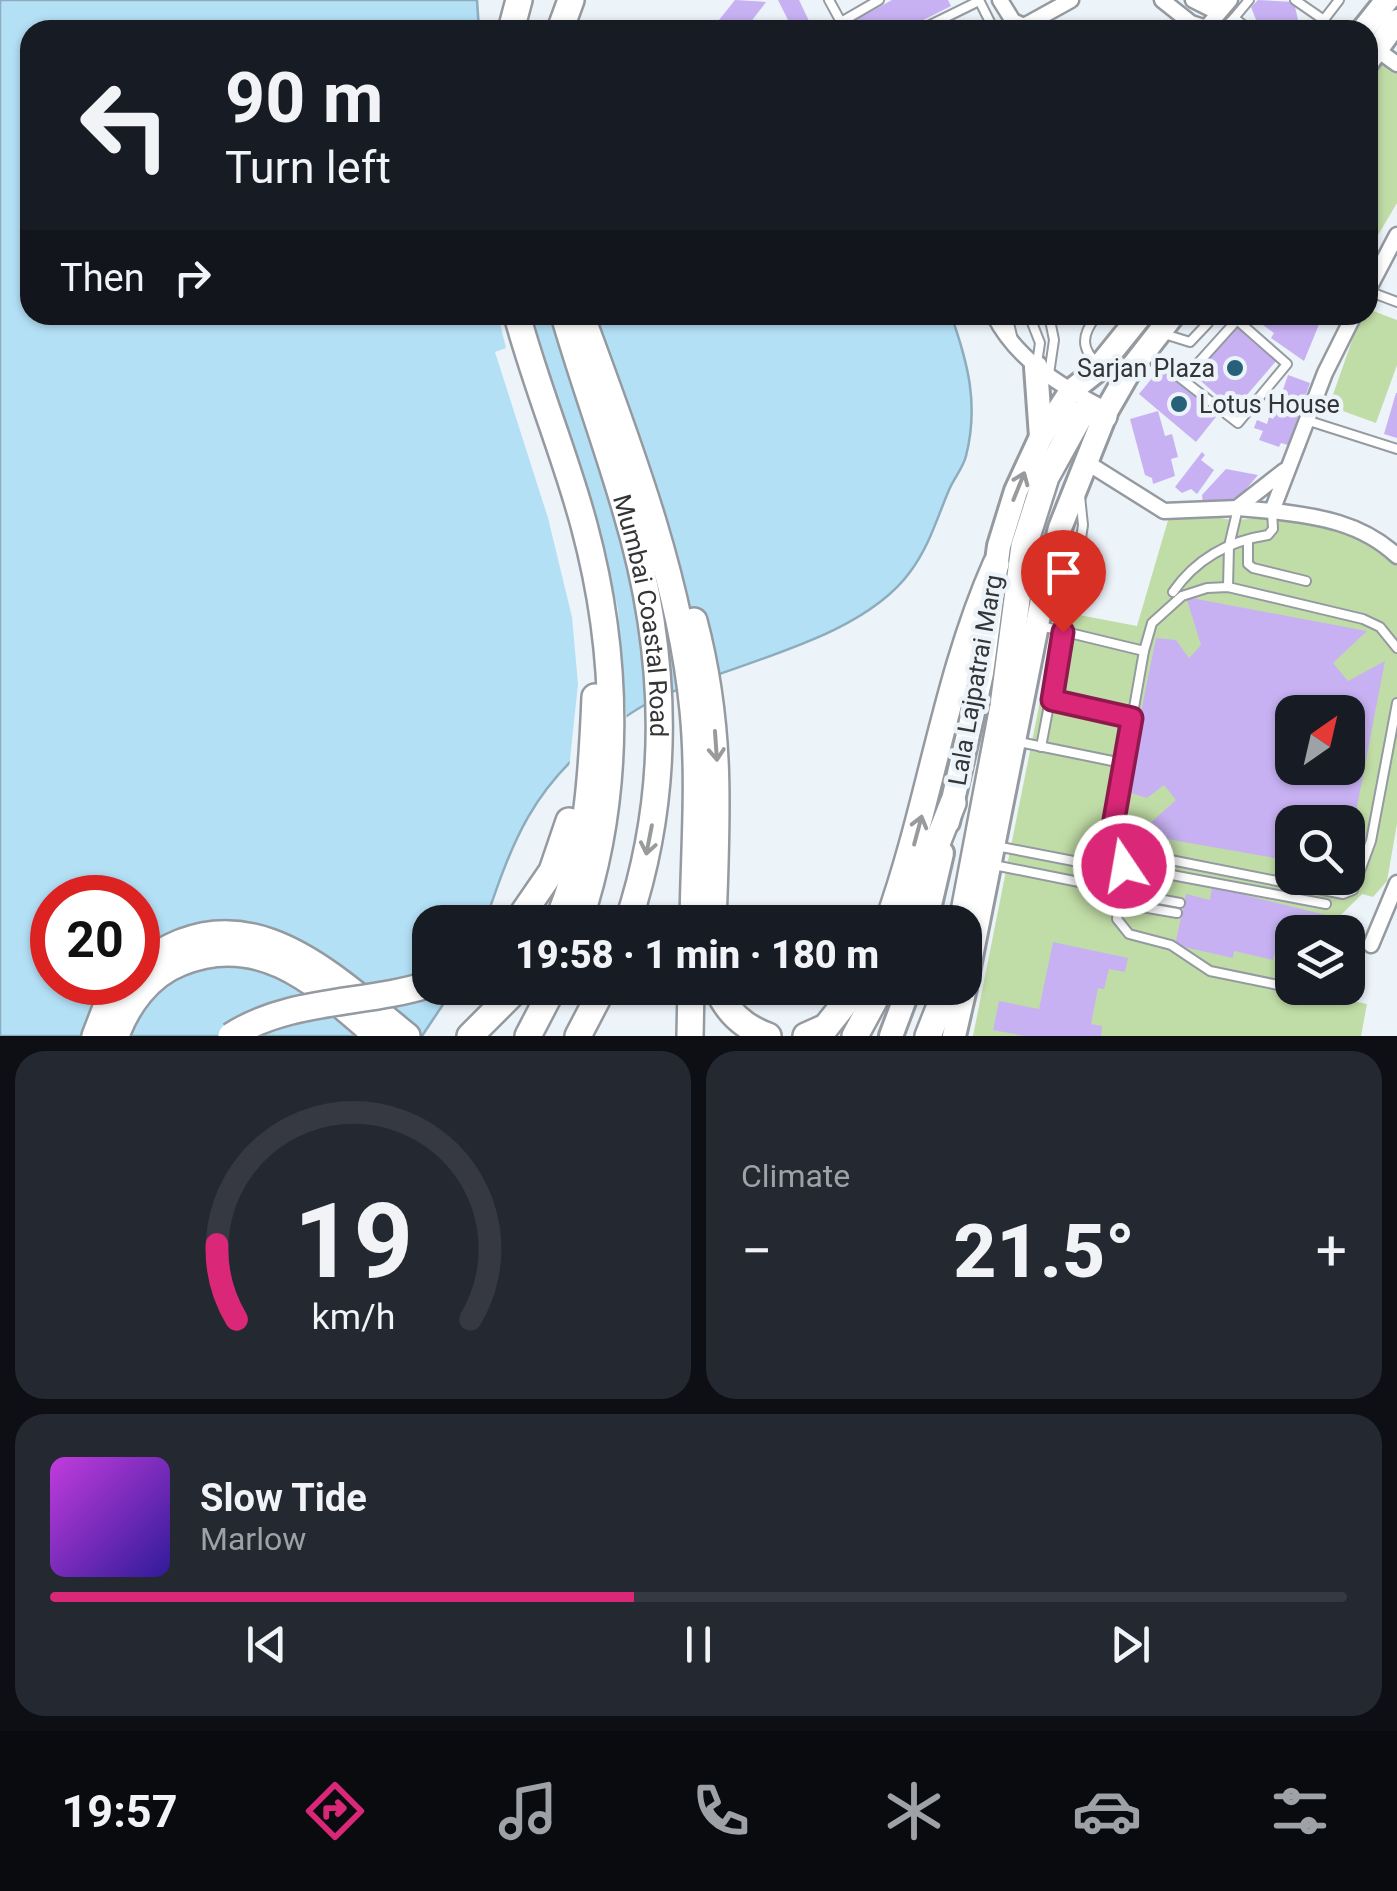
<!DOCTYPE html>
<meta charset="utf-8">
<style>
:root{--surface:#171b24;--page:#242831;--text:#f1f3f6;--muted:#9ea1a6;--line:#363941;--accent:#db2777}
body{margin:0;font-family:Roboto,sans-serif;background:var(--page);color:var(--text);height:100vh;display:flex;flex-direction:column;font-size:38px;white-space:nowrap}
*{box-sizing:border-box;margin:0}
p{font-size:32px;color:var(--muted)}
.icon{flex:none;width:55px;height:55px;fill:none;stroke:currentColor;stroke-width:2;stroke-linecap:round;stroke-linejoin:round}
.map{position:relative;height:1036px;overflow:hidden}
.drawer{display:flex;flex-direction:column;gap:15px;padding:15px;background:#0d0f14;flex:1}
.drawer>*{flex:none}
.top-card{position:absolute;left:20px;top:20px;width:1358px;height:305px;border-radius:30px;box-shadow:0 2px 8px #0004;background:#171b24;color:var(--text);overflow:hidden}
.needle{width:65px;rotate:34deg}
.tools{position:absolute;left:1275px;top:695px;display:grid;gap:20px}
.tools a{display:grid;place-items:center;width:90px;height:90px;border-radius:20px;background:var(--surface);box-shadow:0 2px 8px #0004;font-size:50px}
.speed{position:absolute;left:30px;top:875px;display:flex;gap:20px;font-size:50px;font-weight:700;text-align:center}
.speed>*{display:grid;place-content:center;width:130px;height:130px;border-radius:50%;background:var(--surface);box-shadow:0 2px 8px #0004;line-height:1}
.speed .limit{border:15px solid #d22;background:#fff;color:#111}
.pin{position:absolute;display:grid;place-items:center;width:85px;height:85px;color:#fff;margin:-102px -42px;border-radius:50% 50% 50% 0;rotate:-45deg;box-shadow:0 0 10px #0007}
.pin .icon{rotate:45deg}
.me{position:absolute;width:110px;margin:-55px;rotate:348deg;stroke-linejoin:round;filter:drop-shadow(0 0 8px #0008)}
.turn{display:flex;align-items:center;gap:35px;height:210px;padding:0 40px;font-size:45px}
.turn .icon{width:130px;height:130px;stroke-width:2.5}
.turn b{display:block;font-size:70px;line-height:85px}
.then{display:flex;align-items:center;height:95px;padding:0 40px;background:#0003;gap:20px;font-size:38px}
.big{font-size:75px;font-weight:800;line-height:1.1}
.drawer .card{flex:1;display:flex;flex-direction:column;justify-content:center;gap:15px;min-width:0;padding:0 35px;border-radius:30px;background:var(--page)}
.drawer .dial{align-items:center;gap:0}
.dial svg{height:260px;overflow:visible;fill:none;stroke:var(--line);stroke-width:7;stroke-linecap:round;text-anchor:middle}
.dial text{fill:var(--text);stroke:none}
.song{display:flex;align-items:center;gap:30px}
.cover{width:120px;height:120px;border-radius:15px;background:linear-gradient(135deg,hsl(290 70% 55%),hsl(250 70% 35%))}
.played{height:10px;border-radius:5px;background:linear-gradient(90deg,var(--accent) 45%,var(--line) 45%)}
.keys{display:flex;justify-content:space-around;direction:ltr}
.heat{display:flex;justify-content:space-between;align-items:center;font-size:55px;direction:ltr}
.drawer .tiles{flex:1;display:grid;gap:15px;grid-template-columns:1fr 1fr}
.card:last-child{grid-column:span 2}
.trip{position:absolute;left:412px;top:905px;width:570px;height:100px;border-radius:30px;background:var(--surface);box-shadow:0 2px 8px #0004;font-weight:800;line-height:100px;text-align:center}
.tabs{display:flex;height:160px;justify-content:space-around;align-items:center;background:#090b0e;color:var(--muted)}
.tabs .icon{width:70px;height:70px}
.tabs .selected{color:var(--accent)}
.tabs b{font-size:45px;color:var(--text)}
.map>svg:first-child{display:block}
.green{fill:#c1dda7;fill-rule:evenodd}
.water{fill:#b4e0f6;stroke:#8dadbd;stroke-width:2.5;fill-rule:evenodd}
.pier{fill:#ecf3f9}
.building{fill:#c7b1f2;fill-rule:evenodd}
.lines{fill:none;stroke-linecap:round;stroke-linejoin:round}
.service-casing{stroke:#949aa0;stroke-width:12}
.minor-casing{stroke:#949aa0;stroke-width:19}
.primary-casing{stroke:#949aa0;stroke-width:28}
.motorway-casing{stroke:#949aa0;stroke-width:30}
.service{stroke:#fff;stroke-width:8}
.minor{stroke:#fff;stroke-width:14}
.primary{stroke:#fff;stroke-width:22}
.motorway{stroke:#fff;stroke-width:25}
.motorway-bridge-casing{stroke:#949aa0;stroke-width:30;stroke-linecap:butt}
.motorway-bridge{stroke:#fff;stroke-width:25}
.oneway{stroke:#999a9b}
.route-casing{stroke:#8e194d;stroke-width:25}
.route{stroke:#db2777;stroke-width:18}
.poi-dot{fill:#276079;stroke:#ecf3f9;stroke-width:4}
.labels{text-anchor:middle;stroke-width:9;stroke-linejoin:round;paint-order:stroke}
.poi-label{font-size:25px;fill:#333537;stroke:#ecf3f9;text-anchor:end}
.street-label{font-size:25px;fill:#333537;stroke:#ecf3f9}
</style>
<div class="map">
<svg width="1397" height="1036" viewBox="0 0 1397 1036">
<rect width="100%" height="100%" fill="#ecf3f9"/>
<g class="green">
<path d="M 1382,58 L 1397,69 L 1397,203 L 1368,252 L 1368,77 Z"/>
<path d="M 1368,309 L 1397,320 L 1397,365 L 1376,423 L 1329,406 L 1361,315 L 1368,315 Z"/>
<path d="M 1171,510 L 1232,520 L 1303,516 L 1350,523 L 1397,561 L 1397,824 L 1387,881 L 1373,897 L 1362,894 L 1324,932 L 1292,932 L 1292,988 L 1316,988 L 1324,995 L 1367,1004 L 1361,1036 L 973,1036 L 1058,611 L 1137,626 ZM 1292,712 L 1348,712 L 1348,768 L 1292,768 ZM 1292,822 L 1348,822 L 1348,878 L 1292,878 Z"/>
</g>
<path class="water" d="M 0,0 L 477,0 L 479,30 L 30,30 L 30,315 L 951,315 C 968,363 979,405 966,456 C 963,468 954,478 949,490 C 937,518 929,547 910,572 C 859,642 729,663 654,700 C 637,708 619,721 603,733 C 532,788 513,840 485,922 L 430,922 L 430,988 L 454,988 L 422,1036 L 0,1036 ZM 52,898 L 138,898 L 138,982 L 52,982 Z"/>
<path class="pier" d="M 498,315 L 532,315 L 601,538 L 618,609 L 627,723 L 569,769 L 578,684 L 572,617 L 548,518 L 495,352 L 506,348 Z"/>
<g class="building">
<path d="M 735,0 L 766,2 L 750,23 L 758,30 L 711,30 Z"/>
<path d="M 778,0 L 799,0 L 810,23 L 793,30 Z"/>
<path d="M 892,0 L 948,0 L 951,6 L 904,30 L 859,30 L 855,20 Z"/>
<path d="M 1258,0 L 1294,2 L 1298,20 L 1291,30 L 1260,30 L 1251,7 Z"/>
<path d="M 1249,315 L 1311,315 L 1320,322 L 1304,361 L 1271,338 L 1274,333 Z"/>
<path d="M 1236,326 L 1276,361 L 1234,410 L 1194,375 Z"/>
<path d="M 1162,366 L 1219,413 L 1196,442 L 1139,394 Z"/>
<path d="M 1288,375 L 1310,383 L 1288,445 L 1281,443 L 1279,447 L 1259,440 L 1263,431 L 1254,428 L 1257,420 L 1267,424 L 1269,417 L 1273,419 Z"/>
<path d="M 1396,393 L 1397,393 L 1397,438 L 1384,434 Z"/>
<path d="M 1158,411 L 1165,436 L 1172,434 L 1178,457 L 1171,459 L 1175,476 L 1153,484 L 1152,478 L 1145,475 L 1130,419 Z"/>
<path d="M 1202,452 L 1205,455 L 1201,460 L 1214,470 L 1197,494 L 1191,489 L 1182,493 L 1175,487 Z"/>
<path d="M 1226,469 L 1258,475 L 1242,494 L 1228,501 L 1203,503 L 1202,495 Z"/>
<path d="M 1186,597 L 1367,631 L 1333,663 L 1348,681 L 1385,661 L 1349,848 L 1348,822 L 1332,822 L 1321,810 L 1308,822 L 1292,822 L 1292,861 L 1138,834 L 1176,800 L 1164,785 L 1147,798 L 1125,791 L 1156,638 L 1176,640 L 1189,658 L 1201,645 ZM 1292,712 L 1348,712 L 1348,768 L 1292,768 Z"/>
<path d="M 1212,887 L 1326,915 L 1326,926 L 1292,932 L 1290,947 L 1277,944 L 1273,960 L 1234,951 L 1233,958 L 1175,945 L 1186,894 L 1210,900 Z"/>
<path d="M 1053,942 L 1128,958 L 1125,972 L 1109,969 L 1104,989 L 1098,988 L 1091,1024 L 1102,1026 L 1101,1036 L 1024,1036 L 993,1030 L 999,1001 L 1039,1009 Z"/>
</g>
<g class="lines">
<defs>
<g id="service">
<path d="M 829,0 L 841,22"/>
<path d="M 979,0 L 994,30"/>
<path d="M 1295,0 L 1324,20"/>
<path d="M 1234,18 L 1249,0"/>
<path d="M 847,30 L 841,22 L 879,0"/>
<path d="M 920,30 L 979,1"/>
<path d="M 1222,30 L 1234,18 L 1250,30"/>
<path d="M 1316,30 L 1339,0"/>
<path d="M 1368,291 L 1397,302"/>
<path d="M 1007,315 L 1012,336"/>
<path d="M 1029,315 L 1040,343 L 1037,363"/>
<path d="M 1049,315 L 1054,340 L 1049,374"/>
<path d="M 1097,315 C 1082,334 1079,349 1100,365"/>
<path d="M 1161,333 L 1190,342 L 1208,323 L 1209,315"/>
<path d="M 1149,354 L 1183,380 L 1237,320 L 1287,364 L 1238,423 L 1183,380"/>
<path d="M 1306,420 L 1397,449"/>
<path d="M 1248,540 L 1248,564 L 1253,568 L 1306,581"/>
<path d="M 1228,587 L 1229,546 L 1238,508"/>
<path d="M 1173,592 C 1196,559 1228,541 1268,535 L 1273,529 L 1272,511"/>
<path d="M 1049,594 L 1076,571 L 1083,525 L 1080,496"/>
<path d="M 1041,626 L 1144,651"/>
<path d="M 1397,648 L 1380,627 L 1363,619 L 1228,587 L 1207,588 L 1182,596 L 1152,623 L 1144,651 L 1114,821 L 1125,851 L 1343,894 L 1353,890 L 1371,841 L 1397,703"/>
<path d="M 1051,700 L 1132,718"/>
<path d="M 1019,742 L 1122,763"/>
<path d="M 1041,747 L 1063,631"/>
<path d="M 996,846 L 1089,864 L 1107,878 L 1122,882 L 1117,919 L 1129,934 L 1171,945 L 1210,971 L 1283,986"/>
<path d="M 994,865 L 1089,884 L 1107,878"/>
<path d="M 1124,866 L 1326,904"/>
<path d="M 1121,892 L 1180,903"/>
<path d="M 1119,903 L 1177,913"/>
</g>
<g id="minor">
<path d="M 1000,0 L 1013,21 L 1024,26 L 1071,0"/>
<path d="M 1162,0 L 1191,23 L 1206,28 L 1230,0"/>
<path d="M 1193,0 L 1209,8 L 1216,0"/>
<path d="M 1376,49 L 1397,64"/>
<path d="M 1368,290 L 1397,235"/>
<path d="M 994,315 C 1016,359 1059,385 1101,407"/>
<path d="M 1086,462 L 1164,511 L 1238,508 L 1272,511 L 1325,373 L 1354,315"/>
<path d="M 1238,507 L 1284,471"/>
<path d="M 1272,511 C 1318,516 1362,523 1397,556"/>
<path d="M 1371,945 L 1397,883"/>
</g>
<g id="primary">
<path d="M 1363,30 L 1387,0"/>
<path d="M 1368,61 L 1397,21"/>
<path d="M 1036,367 L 1041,437"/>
<path d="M 948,822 L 982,673 L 999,546 L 1016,491 L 1041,437 L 1071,391 L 1095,372 L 1141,315"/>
<path d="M 926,922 L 942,853"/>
<path d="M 965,987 L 1042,600 L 1060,528 L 1107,410 L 1130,370 L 1173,315"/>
<path d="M 891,1036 L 909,988"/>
<path d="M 954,1036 L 965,988"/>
</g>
<g id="motorway">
<path d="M 511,30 L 519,0"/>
<path d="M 560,30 L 571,0"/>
<path d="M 517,315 C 536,386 565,454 584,525 C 619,655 622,794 579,922"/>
<path id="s1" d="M 564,315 C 583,381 607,445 626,511 C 667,648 673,786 628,922"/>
<path d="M 581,315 C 627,440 680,577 693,710 C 700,781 694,851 693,922"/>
<path d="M 694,621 C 722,727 717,815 713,922"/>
<path d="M 517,922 L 552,871 L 569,821"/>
<path d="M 557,922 C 588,854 592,771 595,697"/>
<path d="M 888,922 C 930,805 945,679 996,564"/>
<path d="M 906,922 L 953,803"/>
<path d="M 962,922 L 1003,706 L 1024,546 L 1046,477 L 1081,414 L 1094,412 L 1104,416"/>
<path d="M 138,968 C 241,885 326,970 407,1036"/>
<path d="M 717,988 C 727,1012 743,1027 768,1036"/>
<path d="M 95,1036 L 105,1010 L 123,982"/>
<path d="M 116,1036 C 127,1005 149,975 180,963 C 261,929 319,986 377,1036"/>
<path d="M 470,1036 L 518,988"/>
<path d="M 528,1036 L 553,988"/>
<path d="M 578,1036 L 603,988"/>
<path d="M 690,1036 L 691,988"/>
<path d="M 806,1036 L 826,1027 L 857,988"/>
<path d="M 855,1036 L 881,988"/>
<path d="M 928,1036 L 947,988"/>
</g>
</defs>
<use href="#service" class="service-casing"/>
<use href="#minor" class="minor-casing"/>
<use href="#primary" class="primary-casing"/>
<use href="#motorway" class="motorway-casing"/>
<use href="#service" class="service"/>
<use href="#minor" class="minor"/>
<use href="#primary" class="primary"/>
<use href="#motorway" class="motorway"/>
<defs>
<path id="motorway-bridge" d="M 231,1036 C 289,998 365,1005 430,984"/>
</defs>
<use href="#motorway-bridge" class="motorway-bridge-casing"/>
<use href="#motorway-bridge" class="motorway-bridge"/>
</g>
<defs><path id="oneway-shaft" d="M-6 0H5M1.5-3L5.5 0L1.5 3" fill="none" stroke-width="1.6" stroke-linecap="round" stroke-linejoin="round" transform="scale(2.5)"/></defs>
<g class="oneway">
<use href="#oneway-shaft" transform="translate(1019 486) rotate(-68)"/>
<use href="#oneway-shaft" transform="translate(716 746) rotate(86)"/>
<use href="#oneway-shaft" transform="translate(918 830) rotate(-75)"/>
<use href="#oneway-shaft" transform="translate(649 840) rotate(101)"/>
</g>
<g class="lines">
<defs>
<path id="route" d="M 1063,632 L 1052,700 L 1132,718 L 1114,820 L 1125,851 L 1124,866"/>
</defs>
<use href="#route" class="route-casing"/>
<use href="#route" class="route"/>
</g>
<g class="poi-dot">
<circle cx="1235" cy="368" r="10"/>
<circle cx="1179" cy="404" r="10"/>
</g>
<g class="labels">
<g class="poi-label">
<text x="1215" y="377">Sarjan Plaza</text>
<text x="1199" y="413" text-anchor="start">Lotus House</text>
</g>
<g class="street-label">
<text dy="9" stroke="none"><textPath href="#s1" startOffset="312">Mumbai Coastal Road</textPath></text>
<text transform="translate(975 680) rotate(-80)" y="9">Lala Lajpatrai Marg</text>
</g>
</g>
</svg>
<div class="tools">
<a><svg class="needle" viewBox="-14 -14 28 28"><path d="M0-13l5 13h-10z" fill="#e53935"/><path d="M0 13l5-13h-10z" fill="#9ea1a6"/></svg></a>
<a><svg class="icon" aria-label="search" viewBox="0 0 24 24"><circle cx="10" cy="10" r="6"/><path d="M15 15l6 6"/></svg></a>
<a><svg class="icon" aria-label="layers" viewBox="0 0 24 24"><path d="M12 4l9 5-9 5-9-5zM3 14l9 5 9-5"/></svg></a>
</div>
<div class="speed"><div class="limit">20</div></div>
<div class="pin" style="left:1063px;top:632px;background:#d93025"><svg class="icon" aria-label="arrive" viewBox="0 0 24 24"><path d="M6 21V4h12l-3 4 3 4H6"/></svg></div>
<svg class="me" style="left:1124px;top:866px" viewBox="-20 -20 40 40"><circle r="17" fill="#db2777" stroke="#fff" stroke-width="3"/><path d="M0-11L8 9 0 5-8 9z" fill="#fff"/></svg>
<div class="trip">19:58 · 1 min · 180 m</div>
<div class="top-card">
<div class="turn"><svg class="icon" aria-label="left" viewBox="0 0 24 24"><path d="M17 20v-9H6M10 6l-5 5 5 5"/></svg><div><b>90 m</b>Turn left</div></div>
<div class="then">Then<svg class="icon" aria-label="right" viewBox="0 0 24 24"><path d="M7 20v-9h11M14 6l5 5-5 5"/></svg></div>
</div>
</div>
<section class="drawer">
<div class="tiles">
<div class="card dial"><svg viewBox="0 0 100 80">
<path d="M14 69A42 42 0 1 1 86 69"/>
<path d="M14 69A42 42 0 0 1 8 46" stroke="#db2777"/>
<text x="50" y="56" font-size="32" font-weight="700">19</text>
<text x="50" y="72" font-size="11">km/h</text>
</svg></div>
<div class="card"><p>Climate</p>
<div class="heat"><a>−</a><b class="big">21.5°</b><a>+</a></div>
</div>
<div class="card">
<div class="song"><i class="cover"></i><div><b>Slow Tide</b><p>Marlow</p></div></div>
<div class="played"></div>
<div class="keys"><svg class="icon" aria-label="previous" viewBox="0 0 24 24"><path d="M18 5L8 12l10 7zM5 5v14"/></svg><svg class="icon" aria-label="pause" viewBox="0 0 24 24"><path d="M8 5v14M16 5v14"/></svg><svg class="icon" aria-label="next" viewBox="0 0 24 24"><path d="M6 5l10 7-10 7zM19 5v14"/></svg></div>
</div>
</div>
</section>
<nav class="tabs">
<b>19:57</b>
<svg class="icon selected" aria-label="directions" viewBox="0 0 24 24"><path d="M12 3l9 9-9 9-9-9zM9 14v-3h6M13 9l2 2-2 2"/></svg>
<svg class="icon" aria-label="music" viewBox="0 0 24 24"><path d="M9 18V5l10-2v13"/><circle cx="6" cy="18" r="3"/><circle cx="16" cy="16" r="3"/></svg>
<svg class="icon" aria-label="phone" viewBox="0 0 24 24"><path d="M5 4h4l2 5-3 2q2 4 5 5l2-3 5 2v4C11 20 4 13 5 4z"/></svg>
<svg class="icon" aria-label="climate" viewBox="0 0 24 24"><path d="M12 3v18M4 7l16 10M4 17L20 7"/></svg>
<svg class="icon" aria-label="car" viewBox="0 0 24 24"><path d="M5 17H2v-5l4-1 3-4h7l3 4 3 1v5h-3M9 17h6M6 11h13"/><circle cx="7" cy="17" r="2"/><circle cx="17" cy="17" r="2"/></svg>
<svg class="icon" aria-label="filters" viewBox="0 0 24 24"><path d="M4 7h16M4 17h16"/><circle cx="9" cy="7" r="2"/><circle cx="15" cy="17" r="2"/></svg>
</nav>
